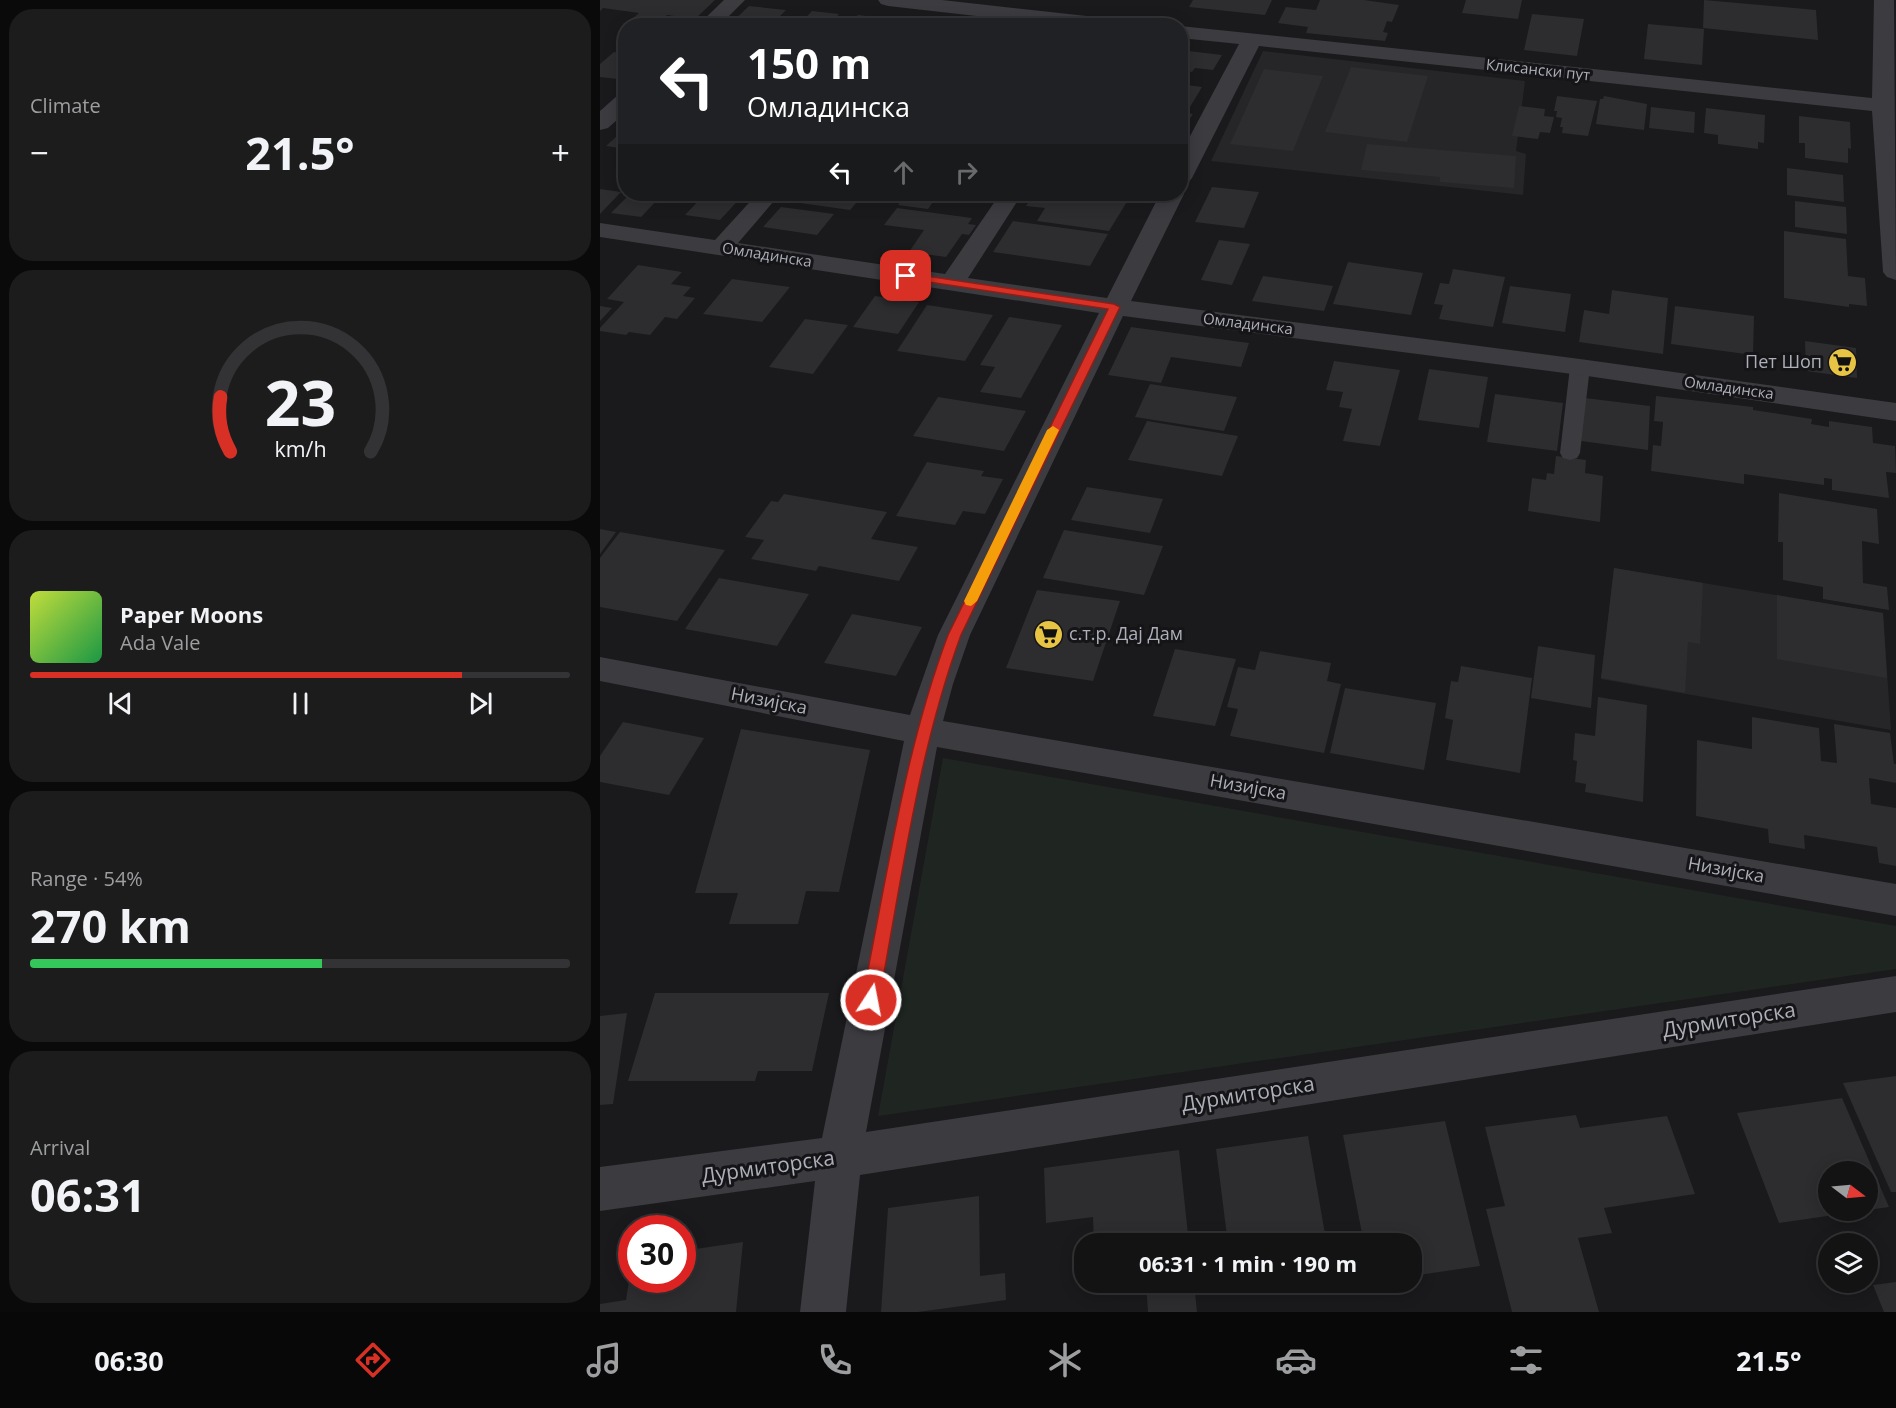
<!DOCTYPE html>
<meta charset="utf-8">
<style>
:root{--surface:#141314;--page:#1d1c1d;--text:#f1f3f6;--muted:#9d9ea0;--line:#333234;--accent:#d93025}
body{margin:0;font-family:"Open Sans",sans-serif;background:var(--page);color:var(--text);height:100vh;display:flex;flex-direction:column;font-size:22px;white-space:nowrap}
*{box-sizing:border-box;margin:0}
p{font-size:20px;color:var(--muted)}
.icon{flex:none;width:33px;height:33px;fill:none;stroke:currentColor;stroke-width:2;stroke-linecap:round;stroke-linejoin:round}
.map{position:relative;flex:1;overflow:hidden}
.sheet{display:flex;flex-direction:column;gap:9px;padding:9px;background:#0b0a0b;width:600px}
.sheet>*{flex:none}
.hud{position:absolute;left:18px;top:18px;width:570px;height:183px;border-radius:24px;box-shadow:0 3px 15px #0003,0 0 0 2px var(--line);background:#202124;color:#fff;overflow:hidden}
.needle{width:39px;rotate:106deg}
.buttons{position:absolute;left:1218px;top:1161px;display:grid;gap:12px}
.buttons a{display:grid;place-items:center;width:60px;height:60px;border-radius:50%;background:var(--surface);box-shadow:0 3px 15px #0003,0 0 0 2px var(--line);font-size:30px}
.speed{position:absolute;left:18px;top:1215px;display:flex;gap:12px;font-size:30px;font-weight:700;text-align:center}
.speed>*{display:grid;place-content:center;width:78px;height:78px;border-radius:50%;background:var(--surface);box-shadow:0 3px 15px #0003,0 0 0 2px var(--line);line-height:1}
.speed .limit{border:9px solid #d22;background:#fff;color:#111}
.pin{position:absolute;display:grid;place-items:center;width:51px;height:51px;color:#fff;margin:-26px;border-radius:12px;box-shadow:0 3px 9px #0006}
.me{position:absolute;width:66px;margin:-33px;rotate:11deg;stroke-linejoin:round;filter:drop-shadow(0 0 4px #0008)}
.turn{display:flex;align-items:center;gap:21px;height:126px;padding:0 30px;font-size:27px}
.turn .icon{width:78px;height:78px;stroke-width:2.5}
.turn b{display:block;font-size:42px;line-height:51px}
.lanes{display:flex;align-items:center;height:57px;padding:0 30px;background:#0003;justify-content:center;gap:30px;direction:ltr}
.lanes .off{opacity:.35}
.big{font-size:45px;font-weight:700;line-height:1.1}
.sheet .widget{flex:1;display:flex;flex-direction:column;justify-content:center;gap:9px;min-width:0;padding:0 21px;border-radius:24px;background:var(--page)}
.sheet .dial{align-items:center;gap:0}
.dial svg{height:156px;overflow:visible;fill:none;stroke:var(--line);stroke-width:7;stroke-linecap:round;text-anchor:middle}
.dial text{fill:var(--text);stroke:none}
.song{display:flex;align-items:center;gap:18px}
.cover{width:72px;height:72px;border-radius:9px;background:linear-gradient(135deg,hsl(70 70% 55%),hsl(140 70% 35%))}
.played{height:6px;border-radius:3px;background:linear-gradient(90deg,var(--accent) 80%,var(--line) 80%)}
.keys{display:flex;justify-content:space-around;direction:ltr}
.heat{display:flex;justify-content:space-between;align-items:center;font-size:33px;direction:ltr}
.charge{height:9px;border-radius:4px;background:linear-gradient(90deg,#34c759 54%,var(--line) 0)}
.trip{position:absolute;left:474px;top:1233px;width:348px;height:60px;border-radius:24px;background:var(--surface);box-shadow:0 3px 15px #0003,0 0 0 2px var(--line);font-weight:700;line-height:60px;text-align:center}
.menu{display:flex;height:96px;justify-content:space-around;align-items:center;background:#080808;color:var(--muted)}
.menu .icon{width:42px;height:42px}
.menu .current{color:var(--accent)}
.menu b{font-size:27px;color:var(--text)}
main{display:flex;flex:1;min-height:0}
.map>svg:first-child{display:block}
.built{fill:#262528}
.green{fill:#1f2621}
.building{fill:#2d2c2f}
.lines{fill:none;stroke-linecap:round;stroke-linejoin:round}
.service{fill:#3b3b40;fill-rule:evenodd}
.minor{fill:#3b3b40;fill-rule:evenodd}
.route{fill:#d93025;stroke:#8d1f18;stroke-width:1.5}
.slow{fill:#f59e0b}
.labels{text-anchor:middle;stroke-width:6;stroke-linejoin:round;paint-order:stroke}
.far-street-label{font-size:15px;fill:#adafba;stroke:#151416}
.poi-label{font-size:18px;fill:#adafba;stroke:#151416;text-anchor:end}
.street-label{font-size:18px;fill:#adafba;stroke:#151416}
.near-street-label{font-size:21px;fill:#adafba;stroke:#151416}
</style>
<main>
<section class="sheet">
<div class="widget"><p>Climate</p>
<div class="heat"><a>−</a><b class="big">21.5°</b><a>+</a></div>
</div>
<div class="widget dial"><svg viewBox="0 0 100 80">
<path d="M14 69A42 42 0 1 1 86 69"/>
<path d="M14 69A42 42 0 0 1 9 41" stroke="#d93025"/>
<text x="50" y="56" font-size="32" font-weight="700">23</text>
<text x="50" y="72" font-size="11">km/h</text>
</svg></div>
<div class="widget">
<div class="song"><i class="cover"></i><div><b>Paper Moons</b><p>Ada Vale</p></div></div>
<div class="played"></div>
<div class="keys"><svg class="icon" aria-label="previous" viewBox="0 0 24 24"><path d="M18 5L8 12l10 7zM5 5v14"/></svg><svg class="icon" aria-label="pause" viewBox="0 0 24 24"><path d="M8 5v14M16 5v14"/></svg><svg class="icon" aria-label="next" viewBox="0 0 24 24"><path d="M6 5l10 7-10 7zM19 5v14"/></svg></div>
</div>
<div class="widget"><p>Range · 54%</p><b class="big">270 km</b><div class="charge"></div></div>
<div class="widget"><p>Arrival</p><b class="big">06:31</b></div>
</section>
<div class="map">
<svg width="1296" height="1312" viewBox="0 0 1296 1312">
<rect width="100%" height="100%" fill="#1a191b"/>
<g class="built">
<path d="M 663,51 L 925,81 L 916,151 L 926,154 L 923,195 L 611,161 Z"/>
<path d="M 1014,568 L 1283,613 L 1291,730 L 1001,679 Z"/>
</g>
<path class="green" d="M 343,758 L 1296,926 L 1296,969 L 278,1116 Z"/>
<g class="building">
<path d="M 0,0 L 115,0 L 95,19 L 67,15 L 55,26 L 38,26 L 26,24 L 39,13 L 3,8 L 0,11 Z"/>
<path d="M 593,0 L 672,0 L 665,15 L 589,7 Z"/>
<path d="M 720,0 L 764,0 L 799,5 L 792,22 L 787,21 L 783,32 L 788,33 L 785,41 L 706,33 L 708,27 L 678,23 L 686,7 L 716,10 Z"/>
<path d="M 866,0 L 922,0 L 918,19 L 862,13 Z"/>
<path d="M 1104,0 L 1216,10 L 1218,40 L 1103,28 Z"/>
<path d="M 149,6 L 186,10 L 170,26 L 130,24 Z"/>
<path d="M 212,11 L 239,14 L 229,26 L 198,26 Z"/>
<path d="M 932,14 L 984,19 L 977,56 L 924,50 Z"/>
<path d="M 258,15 L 301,20 L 296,26 L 249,26 Z"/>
<path d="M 1048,24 L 1104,29 L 1102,65 L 1044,59 Z"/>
<path d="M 580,50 L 622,55 L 613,70 L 595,68 L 592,72 L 580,70 Z"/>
<path d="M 14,52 L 26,54 L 26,80 L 0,77 L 0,64 Z"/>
<path d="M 751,67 L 828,76 L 807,142 L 725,132 Z"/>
<path d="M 664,69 L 723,76 L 693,151 L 630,144 Z"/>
<path d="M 580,84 L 602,87 L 590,107 L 580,106 Z"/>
<path d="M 957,96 L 997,101 L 988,136 L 962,133 L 963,127 L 960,127 L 962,118 L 956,117 L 957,111 L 954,111 Z"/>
<path d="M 1004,96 L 1047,104 L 1044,130 L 996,124 L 1000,99 L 1003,99 Z"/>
<path d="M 919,106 L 945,109 L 944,116 L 954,117 L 950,133 L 940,132 L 938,139 L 912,136 Z"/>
<path d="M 1051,107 L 1095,112 L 1094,133 L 1049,128 Z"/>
<path d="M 1106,108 L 1165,115 L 1164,143 L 1158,142 L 1158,149 L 1118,144 L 1118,135 L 1104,133 Z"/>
<path d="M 580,112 L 593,114 L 580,135 Z"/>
<path d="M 1199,116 L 1250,122 L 1251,149 L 1248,148 L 1248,163 L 1205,158 L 1205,143 L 1199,143 Z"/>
<path d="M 26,128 L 26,149 L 6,146 Z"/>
<path d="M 767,144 L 916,156 L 914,188 L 840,182 L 840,177 L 761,170 Z"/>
<path d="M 1187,168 L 1243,175 L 1244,202 L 1187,195 Z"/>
<path d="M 612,187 L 659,192 L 644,228 L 595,222 Z"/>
<path d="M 0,189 L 21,192 L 0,214 Z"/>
<path d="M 30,194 L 63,194 L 41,217 L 11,213 Z"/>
<path d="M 105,194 L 144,194 L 120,220 L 85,215 Z"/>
<path d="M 200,194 L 264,194 L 250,210 L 193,202 Z"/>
<path d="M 306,194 L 394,194 L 387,203 L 337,196 L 328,209 L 298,205 Z"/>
<path d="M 434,194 L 482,194 L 528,200 L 509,231 L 437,221 L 445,208 L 426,206 Z"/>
<path d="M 1195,201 L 1246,207 L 1247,234 L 1195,227 Z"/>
<path d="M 181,207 L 234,214 L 217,235 L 163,227 Z"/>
<path d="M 297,208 L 372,218 L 368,224 L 376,225 L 369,235 L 362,234 L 346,257 L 309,252 L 324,230 L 284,225 Z"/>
<path d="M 413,221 L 508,234 L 490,266 L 393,252 Z"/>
<path d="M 1184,231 L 1246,239 L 1248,276 L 1265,278 L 1267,306 L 1249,304 L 1249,307 L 1184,298 Z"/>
<path d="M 619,240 L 650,244 L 632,285 L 601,280 Z"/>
<path d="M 748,262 L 823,273 L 811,315 L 733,304 Z"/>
<path d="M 38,265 L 82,272 L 71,284 L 91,287 L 83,296 L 95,298 L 77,319 L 65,317 L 50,335 L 29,332 L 26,335 L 0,331 L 0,328 L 24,302 L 7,299 Z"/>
<path d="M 853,269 L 905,277 L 893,327 L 839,319 L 843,305 L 834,304 L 840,283 L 849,284 Z"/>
<path d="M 663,276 L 733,286 L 724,311 L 652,301 Z"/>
<path d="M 132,279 L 190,287 L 162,322 L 103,314 Z"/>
<path d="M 910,286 L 971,294 L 965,332 L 902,323 Z"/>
<path d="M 1012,290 L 1068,298 L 1063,354 L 979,342 L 984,310 L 1009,314 Z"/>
<path d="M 275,296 L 319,302 L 298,334 L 253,327 Z"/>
<path d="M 327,305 L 393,315 L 365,361 L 297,351 Z"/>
<path d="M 0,306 L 12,308 L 0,321 Z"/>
<path d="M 1075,306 L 1154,316 L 1153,355 L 1071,344 Z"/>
<path d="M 409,317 L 462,325 L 421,398 L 380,392 L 395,367 L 380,365 Z"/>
<path d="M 205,319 L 248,325 L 213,374 L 169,367 Z"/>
<path d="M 531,327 L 567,332 L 649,343 L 641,367 L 571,357 L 561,383 L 508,375 Z"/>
<path d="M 1205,341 L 1256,348 L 1257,378 L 1206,371 Z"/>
<path d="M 734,361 L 800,370 L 780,446 L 743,441 L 752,409 L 739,407 L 743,392 L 726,390 Z"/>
<path d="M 829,369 L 888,377 L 879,428 L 818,420 Z"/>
<path d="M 550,384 L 637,397 L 624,431 L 535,417 Z"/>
<path d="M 895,394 L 963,403 L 957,451 L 887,442 Z"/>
<path d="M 1056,396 L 1153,407 L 1153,410 L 1212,419 L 1211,424 L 1229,427 L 1229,421 L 1272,427 L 1273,443 L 1295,446 L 1296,473 L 1286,472 L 1289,498 L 1232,490 L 1232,479 L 1224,478 L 1224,485 L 1144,474 L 1144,484 L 1051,471 L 1053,445 L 1061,446 L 1063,422 L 1054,421 Z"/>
<path d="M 338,397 L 426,411 L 404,451 L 313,436 Z"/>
<path d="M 985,398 L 1050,406 L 1048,450 L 981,441 Z"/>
<path d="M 547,421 L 638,436 L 622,476 L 528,460 Z"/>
<path d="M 956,456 L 986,460 L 985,473 L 1003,476 L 1000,522 L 928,511 L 932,478 L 946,480 L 947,473 L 954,474 Z"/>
<path d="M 327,462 L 384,471 L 381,476 L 403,479 L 385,514 L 363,511 L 355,525 L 296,516 Z"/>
<path d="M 487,487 L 563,499 L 550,533 L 471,520 Z"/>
<path d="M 1179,493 L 1277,509 L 1279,544 L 1262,541 L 1263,583 L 1287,587 L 1289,610 L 1223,599 L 1223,587 L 1183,580 L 1183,542 L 1178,542 Z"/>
<path d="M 184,494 L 287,512 L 271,539 L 318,547 L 299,581 L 219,566 L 216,571 L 151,559 L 164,540 L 145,537 L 171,501 L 178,502 Z"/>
<path d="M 0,529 L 16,532 L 0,554 Z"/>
<path d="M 464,530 L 563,546 L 544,595 L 443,578 Z"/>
<path d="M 20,532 L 125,550 L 77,621 L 0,607 L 0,558 Z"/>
<path d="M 1014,568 L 1103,583 L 1100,644 L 1088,642 L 1085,693 L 1001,678 Z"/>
<path d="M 119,578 L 209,594 L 177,646 L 85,629 Z"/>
<path d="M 437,590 L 520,601 L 493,681 L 406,668 Z"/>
<path d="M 1177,595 L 1283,613 L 1287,678 L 1177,659 Z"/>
<path d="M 252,614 L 322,627 L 296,676 L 224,663 Z"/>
<path d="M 938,646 L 995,655 L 991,708 L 931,698 Z"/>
<path d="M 575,649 L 636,659 L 615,726 L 553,716 Z"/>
<path d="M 660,651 L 731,663 L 727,681 L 741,684 L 724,753 L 630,736 L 638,709 L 627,707 L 638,667 L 655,670 Z"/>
<path d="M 861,666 L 932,678 L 920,773 L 846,760 L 853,720 L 845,718 L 851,681 L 858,682 Z"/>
<path d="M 745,688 L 836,703 L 824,770 L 730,753 Z"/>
<path d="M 998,697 L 1047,705 L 1043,802 L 985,792 L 986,784 L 975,782 L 977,761 L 973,760 L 975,733 L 995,736 Z"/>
<path d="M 1152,717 L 1219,728 L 1221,761 L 1237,763 L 1234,724 L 1290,733 L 1294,764 L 1296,764 L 1296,783 L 1269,778 L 1271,804 L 1296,808 L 1296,866 L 1279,863 L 1277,847 L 1204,835 L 1205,849 L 1169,843 L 1168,829 L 1096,816 L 1097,740 L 1152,749 Z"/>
<path d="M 23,722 L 104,738 L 69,795 L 0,782 L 0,756 Z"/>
<path d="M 141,729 L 270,750 L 239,892 L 206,891 L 198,924 L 129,924 L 138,893 L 95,893 Z"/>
<path d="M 55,993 L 229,993 L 212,1071 L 158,1071 L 155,1081 L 28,1081 Z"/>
<path d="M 27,1013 L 13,1104 L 0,1105 L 0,1016 Z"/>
<path d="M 1296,1076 L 1296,1192 L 1291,1192 L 1243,1083 Z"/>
<path d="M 1242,1098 L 1289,1207 L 1268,1210 L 1268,1172 L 1228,1172 L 1228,1210 L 1255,1212 L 1179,1223 L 1137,1113 Z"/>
<path d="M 976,1115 L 980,1128 L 1067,1116 L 1095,1194 L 1004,1208 L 1012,1233 L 978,1238 L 999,1312 L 912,1312 L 886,1209 L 905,1206 L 885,1127 Z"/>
<path d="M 845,1121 L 880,1266 L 812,1276 L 812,1244 L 764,1244 L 743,1135 Z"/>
<path d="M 708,1136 L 725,1234 L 658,1244 L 628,1244 L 616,1149 Z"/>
<path d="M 579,1150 L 589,1244 L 494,1244 L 493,1217 L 446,1223 L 444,1168 Z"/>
<path d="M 379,1196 L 380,1276 L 405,1273 L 406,1300 L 318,1312 L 281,1312 L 288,1208 Z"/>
<path d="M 143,1242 L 136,1312 L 0,1312 L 0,1304 L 26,1300 L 30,1274 L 32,1280 L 82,1280 L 82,1251 Z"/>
<path d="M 546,1282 L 594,1282 L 597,1312 L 548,1312 Z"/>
<path d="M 1296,1282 L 1296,1312 L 1284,1312 L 1273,1285 Z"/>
</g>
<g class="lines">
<path class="service" d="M 980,361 L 987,363 L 990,367 L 980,453 L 977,458 L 970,460 L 963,458 L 960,453 L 970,367 L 973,363 Z"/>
<g class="minor">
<path d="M 124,0 L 145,0 L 119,26 L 97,26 Z"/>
<path d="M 278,0 L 342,0 L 523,20 L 530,22 L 533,26 L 464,26 L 288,6 L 281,4 Z"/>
<path d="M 1274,0 L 1294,0 L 1296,280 L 1287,277 L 1283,272 L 1272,111 L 659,46 L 592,178 L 588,183 L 580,185 L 580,155 L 639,44 L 580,38 L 580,26 L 1272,98 Z"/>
<path d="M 26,94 L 26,112 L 8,128 L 0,130 L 0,111 L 18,95 Z"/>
<path d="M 580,189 L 584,194 L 531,301 L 980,359 L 1296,403 L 1296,421 L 980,375 L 523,316 L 370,635 L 353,684 L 343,721 L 1296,884 L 1296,916 L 337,747 L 266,1132 L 1296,976 L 1296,1012 L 260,1175 L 246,1312 L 200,1312 L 215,1181 L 0,1211 L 0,1167 L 222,1138 L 304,741 L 0,681 L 0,657 L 310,715 L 338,635 L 499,313 L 0,237 L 0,223 L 115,240 L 157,194 L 180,194 L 138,243 L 345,274 L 400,194 L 422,194 L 368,278 L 507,298 L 560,194 L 580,194 Z"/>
</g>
</g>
<path class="route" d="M 306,273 L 514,304 L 520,307 L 361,635 C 318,752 302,878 279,1000 L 277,1005 L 271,1008 L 265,1005 L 262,1000 C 287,878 304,752 348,635 L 508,309 L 302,278 L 300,276 Z"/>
<path class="slow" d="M 453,426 L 459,430 L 377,601 L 371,606 L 366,605 L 364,601 L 447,430 Z"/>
<defs>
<symbol id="supermarket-disc" viewBox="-11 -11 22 22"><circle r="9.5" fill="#e8c445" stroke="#151416"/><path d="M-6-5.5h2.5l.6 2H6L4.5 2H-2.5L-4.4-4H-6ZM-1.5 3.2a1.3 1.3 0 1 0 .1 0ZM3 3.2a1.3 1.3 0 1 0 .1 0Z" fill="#111"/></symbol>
</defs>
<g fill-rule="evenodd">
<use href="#supermarket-disc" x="1226" y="346" width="33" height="33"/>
<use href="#supermarket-disc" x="432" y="618" width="33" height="33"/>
</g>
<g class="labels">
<g class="far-street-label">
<text transform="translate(938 70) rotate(6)" y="5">Клисански пут</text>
<text transform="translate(167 255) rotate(9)" y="5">Омладинска</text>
<text transform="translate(648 324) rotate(7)" y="5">Омладинска</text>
<text transform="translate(1129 388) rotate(8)" y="5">Омладинска</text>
</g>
<g class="poi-label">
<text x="1222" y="368">Пет Шоп</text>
<text x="469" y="640" text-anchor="start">с.т.р. Дај Дам</text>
</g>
<g class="street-label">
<text transform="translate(169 701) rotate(11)" y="6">Низијска</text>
<text transform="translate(648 787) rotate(10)" y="6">Низијска</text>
<text transform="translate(1126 870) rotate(10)" y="6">Низијска</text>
</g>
<g class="near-street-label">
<text transform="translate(1129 1020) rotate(-9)" y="7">Дурмиторска</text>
<text transform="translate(648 1094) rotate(-9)" y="7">Дурмиторска</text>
<text transform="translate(168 1167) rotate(-8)" y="7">Дурмиторска</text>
</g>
</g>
</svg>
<div class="buttons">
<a><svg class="needle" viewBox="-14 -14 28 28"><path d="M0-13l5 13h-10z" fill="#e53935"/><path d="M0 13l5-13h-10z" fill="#9d9ea0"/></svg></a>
<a><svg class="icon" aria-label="layers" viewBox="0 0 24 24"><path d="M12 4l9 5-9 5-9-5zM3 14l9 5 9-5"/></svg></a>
</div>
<div class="speed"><div class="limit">30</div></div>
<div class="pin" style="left:306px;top:276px;background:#d93025"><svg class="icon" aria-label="arrive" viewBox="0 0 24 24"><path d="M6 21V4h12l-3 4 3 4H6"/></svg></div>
<svg class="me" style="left:271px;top:1000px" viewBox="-20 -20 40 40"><circle r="17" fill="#d93025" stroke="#fff" stroke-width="3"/><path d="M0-11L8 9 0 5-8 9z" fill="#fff"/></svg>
<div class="trip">06:31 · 1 min · 190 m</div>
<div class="hud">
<div class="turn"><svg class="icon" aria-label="left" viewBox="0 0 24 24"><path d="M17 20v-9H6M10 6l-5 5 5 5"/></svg><div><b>150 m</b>Омладинска</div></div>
<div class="lanes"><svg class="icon" aria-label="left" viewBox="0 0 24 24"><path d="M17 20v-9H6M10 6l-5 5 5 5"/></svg><svg class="icon off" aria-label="ahead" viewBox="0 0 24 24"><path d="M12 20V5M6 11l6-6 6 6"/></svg><svg class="icon off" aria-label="right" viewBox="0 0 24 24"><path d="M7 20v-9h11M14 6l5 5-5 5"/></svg></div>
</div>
</div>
</main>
<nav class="menu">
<b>06:30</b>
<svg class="icon current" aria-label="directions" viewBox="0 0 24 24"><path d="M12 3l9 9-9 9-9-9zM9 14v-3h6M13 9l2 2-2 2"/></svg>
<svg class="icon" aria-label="music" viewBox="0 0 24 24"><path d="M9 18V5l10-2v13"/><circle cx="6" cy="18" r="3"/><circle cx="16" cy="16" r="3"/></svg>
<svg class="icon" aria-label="phone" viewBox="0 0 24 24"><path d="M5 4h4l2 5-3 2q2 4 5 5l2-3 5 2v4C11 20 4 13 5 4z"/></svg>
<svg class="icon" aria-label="climate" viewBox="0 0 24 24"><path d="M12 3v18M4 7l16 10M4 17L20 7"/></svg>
<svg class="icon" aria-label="car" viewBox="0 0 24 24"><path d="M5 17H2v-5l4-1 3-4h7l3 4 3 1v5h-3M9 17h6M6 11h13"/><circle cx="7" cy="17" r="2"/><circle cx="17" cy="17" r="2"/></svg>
<svg class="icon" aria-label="filters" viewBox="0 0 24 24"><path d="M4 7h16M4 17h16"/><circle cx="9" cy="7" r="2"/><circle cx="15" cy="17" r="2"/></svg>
<b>21.5°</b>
</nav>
